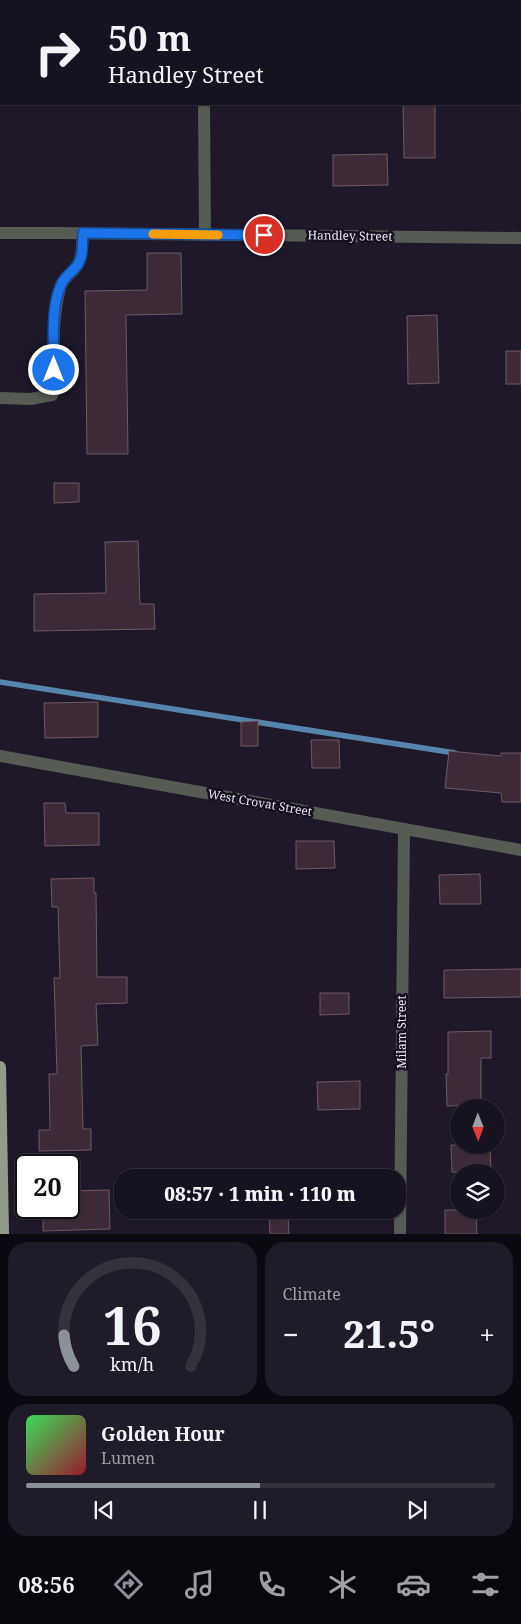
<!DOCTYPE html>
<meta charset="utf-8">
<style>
:root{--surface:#16121f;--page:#1f1b28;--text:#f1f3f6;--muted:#9e9ea4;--line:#35323d;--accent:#8c9099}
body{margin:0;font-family:"Noto Serif",serif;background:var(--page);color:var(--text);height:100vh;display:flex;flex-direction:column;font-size:19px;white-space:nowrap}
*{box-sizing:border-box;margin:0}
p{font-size:16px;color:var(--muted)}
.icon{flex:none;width:28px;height:28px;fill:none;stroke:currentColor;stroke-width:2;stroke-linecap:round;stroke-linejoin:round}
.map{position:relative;height:1234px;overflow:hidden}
.sheet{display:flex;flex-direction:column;gap:8px;padding:8px;background:#0c0a11;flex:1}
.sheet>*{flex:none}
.guide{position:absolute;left:0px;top:0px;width:521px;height:105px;box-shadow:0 1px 4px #0004,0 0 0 1px var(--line);background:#16121f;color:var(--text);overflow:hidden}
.needle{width:32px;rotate:179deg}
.buttons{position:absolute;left:450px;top:1099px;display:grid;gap:10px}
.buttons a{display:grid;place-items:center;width:55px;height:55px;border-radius:50%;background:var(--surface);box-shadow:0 1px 4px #0004,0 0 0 1px var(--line);font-size:25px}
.speed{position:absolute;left:15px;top:1154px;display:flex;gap:10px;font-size:25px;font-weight:700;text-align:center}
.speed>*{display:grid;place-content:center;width:65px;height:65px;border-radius:50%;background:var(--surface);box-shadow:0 1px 4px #0004,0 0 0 1px var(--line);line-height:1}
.speed .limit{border:2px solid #111;border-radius:8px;background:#fff;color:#111}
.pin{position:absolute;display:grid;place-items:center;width:42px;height:42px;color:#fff;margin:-21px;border:2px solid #fff;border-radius:50%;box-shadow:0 1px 5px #0007}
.me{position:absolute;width:55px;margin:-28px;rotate:0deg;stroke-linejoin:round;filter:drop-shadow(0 0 4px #0008)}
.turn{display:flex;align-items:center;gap:18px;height:105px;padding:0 25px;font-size:22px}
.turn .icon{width:65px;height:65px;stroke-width:2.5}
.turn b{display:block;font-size:35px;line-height:42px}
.big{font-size:38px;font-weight:800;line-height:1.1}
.sheet .widget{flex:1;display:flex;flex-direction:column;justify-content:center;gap:8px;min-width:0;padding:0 18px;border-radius:20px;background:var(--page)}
.sheet .dial{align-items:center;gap:0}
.dial svg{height:130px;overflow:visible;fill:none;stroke:var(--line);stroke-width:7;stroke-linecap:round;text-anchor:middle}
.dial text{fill:var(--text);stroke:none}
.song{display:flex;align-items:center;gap:15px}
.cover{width:60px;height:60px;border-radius:8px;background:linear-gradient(135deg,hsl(130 70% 55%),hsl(350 70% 35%))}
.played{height:5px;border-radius:2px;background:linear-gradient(90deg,var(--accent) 50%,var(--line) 50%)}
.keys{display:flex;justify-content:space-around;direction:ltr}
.heat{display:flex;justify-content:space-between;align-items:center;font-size:28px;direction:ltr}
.sheet .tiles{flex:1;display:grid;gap:8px;grid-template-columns:1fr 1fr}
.widget:last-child{grid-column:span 2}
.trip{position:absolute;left:114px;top:1169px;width:292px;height:50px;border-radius:20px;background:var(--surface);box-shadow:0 1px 4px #0004,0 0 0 1px var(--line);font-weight:800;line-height:50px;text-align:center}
.tabs{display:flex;height:80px;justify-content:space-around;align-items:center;background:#09070c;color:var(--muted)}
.tabs .icon{width:35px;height:35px}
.tabs .selected{color:var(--accent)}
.tabs b{font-size:22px;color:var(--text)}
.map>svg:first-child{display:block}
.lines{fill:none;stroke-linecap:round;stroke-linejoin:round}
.stream{stroke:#5786ac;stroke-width:5.5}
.building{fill:#3d2c38;stroke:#6d5966}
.minor{stroke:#565b53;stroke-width:12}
.major{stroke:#919b8a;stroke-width:12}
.route-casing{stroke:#114b97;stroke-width:12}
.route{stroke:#1a73e8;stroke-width:9}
.slow{stroke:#f59e0b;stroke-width:9}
.labels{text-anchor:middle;stroke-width:5;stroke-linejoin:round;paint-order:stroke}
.street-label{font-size:12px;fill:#e9e5f1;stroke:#150f1f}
</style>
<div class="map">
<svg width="521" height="1234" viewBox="0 0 521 1234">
<rect width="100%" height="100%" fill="#1e1829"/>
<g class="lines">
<path class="stream" d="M 0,682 L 455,753"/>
</g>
<g class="building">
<path d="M 403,104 L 435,104 L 435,158 L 404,158 Z"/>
<path d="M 387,154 L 388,185 L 333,186 L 333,155 Z"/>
<path d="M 147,253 L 181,253 L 182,314 L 126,315 L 128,454 L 87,454 L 85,291 L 147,290 Z"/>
<path d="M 437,315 L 439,383 L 408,384 L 407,316 Z"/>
<rect x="506" y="351" width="15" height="33"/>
<path d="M 54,483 L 79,483 L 79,502 L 54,503 Z"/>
<path d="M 138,541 L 140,604 L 154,604 L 155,629 L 34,631 L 34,594 L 106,593 L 105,542 Z"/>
<path d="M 98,702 L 98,737 L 45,738 L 44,703 Z"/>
<path d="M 258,721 L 258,746 L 241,746 L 241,722 Z"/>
<path d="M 311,740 L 339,740 L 340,768 L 312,768 Z"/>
<path d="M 449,751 L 501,756 L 501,753 L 521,753 L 521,802 L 502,802 L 501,793 L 445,788 Z"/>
<path d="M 44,803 L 65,803 L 66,813 L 99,813 L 99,845 L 45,846 Z"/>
<path d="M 296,841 L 334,841 L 335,868 L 296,869 Z"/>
<path d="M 480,874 L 481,904 L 440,904 L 439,875 Z"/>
<path d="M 94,878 L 94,893 L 96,893 L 97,977 L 127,977 L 127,1003 L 96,1004 L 98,1045 L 81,1046 L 83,1129 L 91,1129 L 91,1150 L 39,1151 L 39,1130 L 50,1130 L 49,1074 L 57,1074 L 54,978 L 60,978 L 58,907 L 52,907 L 51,879 Z"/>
<path d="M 521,969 L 521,997 L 444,998 L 444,970 Z"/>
<path d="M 320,993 L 349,993 L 349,1014 L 320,1015 Z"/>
<path d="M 491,1031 L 491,1058 L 481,1058 L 481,1105 L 447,1106 L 446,1074 L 448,1074 L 448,1032 Z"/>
<path d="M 360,1081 L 360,1109 L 318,1110 L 317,1082 Z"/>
<path d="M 451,1145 L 490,1145 L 491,1172 L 452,1172 Z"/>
<path d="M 109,1190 L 110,1229 L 43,1231 L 43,1208 L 69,1208 L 69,1191 Z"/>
<path d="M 445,1210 L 476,1210 L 477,1234 L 445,1234 Z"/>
<path d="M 288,1214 L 289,1234 L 270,1234 L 269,1215 Z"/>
</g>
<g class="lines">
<g class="minor">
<path d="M 204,0 L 204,1"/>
<path d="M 204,104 L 205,235"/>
<path d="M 0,233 L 58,233 L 521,238"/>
<path d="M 0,398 L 31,399 L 52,395 L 54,389 C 54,355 51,321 60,288 C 63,277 73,273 78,264 C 83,255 82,243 83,233"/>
<path d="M 0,756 L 521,850"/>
<path d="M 400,1234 L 404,829"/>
</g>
<path class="major" d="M 0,1067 L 3,1234"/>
</g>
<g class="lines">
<defs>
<path id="route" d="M 54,370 C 54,344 50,309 61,285 C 64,277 71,273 76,267 C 84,258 82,244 83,233 L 264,235"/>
</defs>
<use href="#route" class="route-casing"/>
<use href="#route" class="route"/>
<path class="slow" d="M 153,234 L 218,235"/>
</g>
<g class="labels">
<g class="street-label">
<text transform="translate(350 236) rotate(1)" y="4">Handley Street</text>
<text transform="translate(260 803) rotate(10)" y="4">West Crovat Street</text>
<text transform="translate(402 1032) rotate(-90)" y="4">Milam Street</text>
</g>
</g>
</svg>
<div class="buttons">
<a><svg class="needle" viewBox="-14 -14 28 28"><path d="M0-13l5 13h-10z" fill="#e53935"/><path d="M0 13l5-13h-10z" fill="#9e9ea4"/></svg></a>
<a><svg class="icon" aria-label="layers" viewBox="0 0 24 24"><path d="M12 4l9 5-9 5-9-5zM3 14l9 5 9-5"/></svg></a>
</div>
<div class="speed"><div class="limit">20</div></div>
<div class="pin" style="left:264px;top:235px;background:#d93025"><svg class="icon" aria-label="arrive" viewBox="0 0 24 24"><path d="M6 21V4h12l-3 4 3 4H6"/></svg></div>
<svg class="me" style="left:54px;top:370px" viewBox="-20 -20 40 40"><circle r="17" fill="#1a73e8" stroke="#fff" stroke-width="3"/><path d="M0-11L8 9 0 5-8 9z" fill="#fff"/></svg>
<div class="trip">08:57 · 1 min · 110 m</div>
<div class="guide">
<div class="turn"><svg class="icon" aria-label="right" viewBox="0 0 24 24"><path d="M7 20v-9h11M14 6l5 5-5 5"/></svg><div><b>50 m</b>Handley Street</div></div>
</div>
</div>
<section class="sheet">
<div class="tiles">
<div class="widget dial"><svg viewBox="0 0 100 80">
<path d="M14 69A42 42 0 1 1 86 69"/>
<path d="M14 69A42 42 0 0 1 8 50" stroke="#8c9099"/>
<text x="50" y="56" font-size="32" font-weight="700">16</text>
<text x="50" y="72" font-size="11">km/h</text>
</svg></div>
<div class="widget"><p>Climate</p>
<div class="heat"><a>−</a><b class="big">21.5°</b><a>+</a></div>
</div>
<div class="widget">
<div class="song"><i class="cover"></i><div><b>Golden Hour</b><p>Lumen</p></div></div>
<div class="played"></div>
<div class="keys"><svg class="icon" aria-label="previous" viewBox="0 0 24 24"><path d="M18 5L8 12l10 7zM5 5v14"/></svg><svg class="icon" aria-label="pause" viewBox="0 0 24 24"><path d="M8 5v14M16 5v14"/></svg><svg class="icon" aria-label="next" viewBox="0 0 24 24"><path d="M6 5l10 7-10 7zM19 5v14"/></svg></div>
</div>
</div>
</section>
<nav class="tabs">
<b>08:56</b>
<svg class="icon selected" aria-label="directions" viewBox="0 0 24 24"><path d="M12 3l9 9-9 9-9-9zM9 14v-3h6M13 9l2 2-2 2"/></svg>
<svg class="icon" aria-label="music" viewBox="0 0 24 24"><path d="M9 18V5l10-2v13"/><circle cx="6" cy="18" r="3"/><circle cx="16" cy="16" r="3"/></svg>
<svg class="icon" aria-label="phone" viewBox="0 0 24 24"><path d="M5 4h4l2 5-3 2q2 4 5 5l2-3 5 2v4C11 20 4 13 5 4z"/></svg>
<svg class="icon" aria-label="climate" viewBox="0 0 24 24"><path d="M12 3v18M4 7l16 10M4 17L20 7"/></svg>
<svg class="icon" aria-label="car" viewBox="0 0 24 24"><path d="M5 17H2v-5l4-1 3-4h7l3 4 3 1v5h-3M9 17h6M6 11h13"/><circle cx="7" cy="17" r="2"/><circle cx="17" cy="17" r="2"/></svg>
<svg class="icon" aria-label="filters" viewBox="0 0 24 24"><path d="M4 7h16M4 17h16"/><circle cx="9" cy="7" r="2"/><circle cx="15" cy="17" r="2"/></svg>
</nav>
